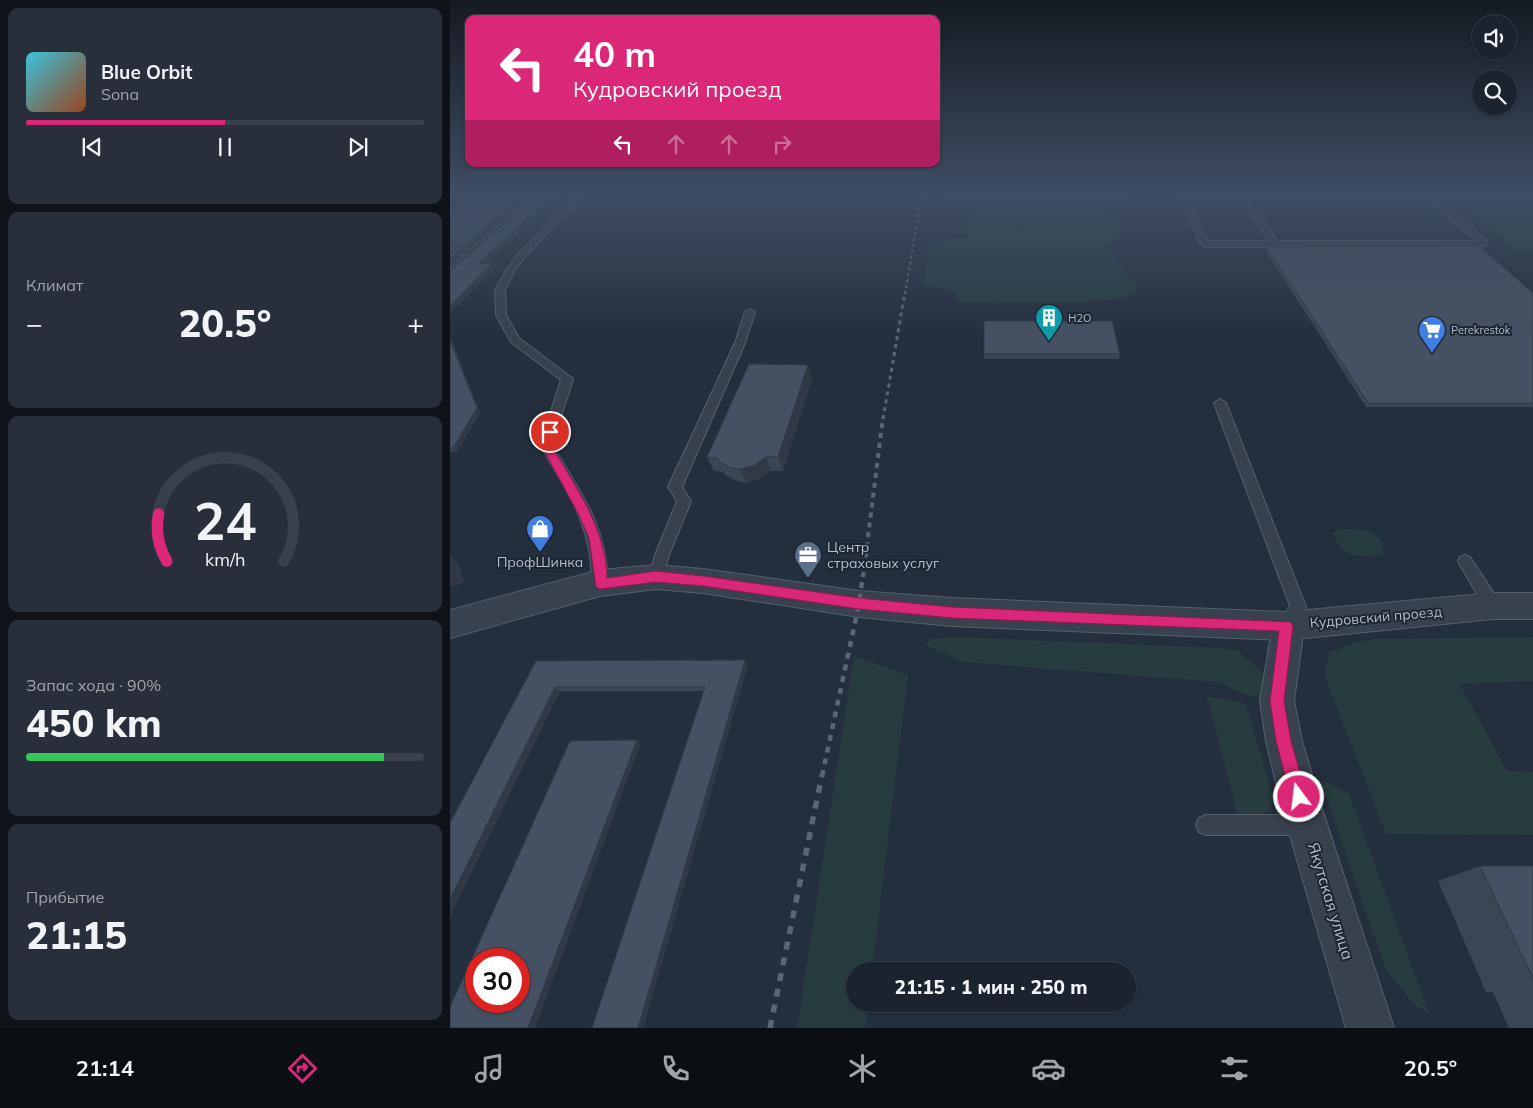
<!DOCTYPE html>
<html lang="ru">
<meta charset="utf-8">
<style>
:root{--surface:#1b232e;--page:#282f3a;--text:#f1f3f6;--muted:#a0a4aa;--line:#39404a;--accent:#db2777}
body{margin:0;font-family:Mulish,sans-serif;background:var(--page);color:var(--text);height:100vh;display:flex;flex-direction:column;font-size:19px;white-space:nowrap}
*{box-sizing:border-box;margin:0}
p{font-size:16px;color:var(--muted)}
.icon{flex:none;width:28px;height:28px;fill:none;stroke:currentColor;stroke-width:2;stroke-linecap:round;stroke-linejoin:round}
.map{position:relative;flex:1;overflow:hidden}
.panel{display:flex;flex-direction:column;gap:8px;padding:8px;background:#0f1319;width:450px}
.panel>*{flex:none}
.banner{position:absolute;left:15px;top:15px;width:475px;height:152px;border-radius:10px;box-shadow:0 1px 4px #0004,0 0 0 1px var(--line);background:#db2777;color:#fff;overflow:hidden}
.controls{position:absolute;left:1022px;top:15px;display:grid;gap:10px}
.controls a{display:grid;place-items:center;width:45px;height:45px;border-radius:50%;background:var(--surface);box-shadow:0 1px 4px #0004,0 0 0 1px var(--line);font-size:25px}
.speed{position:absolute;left:15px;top:948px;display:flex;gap:10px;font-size:25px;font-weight:700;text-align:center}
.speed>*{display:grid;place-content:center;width:65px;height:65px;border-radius:50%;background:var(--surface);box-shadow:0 1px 4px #0004,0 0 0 1px var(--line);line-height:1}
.speed .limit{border:8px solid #d22;background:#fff;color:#111}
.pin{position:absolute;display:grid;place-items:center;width:42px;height:42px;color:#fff;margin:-21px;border:2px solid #fff;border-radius:50%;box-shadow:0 1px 5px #0007}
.me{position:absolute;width:55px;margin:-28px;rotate:345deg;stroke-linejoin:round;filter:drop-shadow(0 0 4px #0008)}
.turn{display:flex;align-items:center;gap:18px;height:105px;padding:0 25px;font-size:22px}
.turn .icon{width:65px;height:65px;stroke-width:2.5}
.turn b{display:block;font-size:35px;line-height:42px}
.lanes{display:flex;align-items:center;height:48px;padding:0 25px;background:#0003;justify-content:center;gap:25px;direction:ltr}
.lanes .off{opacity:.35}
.big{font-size:38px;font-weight:800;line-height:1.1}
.panel .tile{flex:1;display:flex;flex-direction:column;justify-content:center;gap:8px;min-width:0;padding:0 18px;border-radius:10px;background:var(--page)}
.panel .dial{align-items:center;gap:0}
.dial svg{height:130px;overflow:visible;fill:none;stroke:var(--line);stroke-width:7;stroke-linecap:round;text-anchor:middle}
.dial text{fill:var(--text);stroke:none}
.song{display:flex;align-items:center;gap:15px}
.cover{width:60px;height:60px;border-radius:8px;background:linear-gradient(135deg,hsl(190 70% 55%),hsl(20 70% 35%))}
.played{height:5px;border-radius:2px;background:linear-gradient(90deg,var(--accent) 50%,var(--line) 50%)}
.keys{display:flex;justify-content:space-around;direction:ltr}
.heat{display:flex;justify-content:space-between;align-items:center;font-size:28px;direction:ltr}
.charge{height:8px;border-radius:4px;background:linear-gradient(90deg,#34c759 90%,var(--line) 0)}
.trip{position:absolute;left:396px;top:962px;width:290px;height:50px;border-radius:25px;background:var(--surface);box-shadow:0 1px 4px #0004,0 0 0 1px var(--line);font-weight:800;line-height:50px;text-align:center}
.tab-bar{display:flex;height:80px;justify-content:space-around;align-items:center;background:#0b0e12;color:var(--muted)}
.tab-bar .icon{width:35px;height:35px}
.tab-bar .selected{color:var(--accent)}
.tab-bar b{font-size:22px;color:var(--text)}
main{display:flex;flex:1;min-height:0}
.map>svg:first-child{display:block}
.green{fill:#263c3f}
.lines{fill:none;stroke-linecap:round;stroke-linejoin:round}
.service-casing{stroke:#565f6c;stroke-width:2}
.minor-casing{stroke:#565f6c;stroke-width:2}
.tertiary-casing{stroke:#565f6c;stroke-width:2}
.service{fill:#38414e;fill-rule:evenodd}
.minor{fill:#38414e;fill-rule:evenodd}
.tertiary{fill:#38414e;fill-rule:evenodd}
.rail-far4{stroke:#5a6575;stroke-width:2.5;stroke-dasharray:3 3;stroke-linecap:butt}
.rail-far3{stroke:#5a6575;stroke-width:3;stroke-dasharray:4 4;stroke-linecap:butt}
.rail-far2{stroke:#5a6575;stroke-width:4;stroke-dasharray:5 5;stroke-linecap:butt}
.rail-far1{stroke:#5a6575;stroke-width:4.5;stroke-dasharray:6 6;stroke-linecap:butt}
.rail{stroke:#5a6575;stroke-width:5.5;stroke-dasharray:8 8;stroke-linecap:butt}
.wall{fill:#3b4654}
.shaded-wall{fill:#303945}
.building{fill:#455162;stroke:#303945;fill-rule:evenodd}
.route{fill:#db2777;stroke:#8e194d}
.labels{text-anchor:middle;stroke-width:4;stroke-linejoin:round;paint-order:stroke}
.far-poi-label{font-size:11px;fill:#b4bcc9;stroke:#1d2633;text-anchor:start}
.poi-label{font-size:14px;fill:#b4bcc9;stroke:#1d2633;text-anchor:start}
.street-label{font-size:14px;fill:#b4bcc9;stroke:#1d2633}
.near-street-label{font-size:16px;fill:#b4bcc9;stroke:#1d2633}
</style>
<main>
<section class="panel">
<div class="tile">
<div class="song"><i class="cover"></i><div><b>Blue Orbit</b><p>Sona</p></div></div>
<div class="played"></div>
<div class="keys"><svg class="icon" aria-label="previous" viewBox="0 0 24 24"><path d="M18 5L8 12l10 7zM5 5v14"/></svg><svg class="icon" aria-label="pause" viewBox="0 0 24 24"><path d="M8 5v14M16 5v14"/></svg><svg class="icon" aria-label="next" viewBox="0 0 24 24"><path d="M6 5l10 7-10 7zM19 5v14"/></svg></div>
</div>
<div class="tile"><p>Климат</p>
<div class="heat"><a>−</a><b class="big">20.5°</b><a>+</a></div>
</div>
<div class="tile dial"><svg viewBox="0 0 100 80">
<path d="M14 69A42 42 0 1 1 86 69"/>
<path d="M14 69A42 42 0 0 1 9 40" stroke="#db2777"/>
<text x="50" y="56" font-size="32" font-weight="700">24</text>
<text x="50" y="72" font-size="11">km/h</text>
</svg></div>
<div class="tile"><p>Запас хода · 90%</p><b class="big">450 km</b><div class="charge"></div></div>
<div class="tile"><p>Прибытие</p><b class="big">21:15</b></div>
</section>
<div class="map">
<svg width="1083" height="1028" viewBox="0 0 1083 1028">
<rect width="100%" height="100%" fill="#242f3e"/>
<g class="green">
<path d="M 488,194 L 679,194 L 682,202 L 654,205 L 675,231 L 657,247 L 689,289 L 669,299 L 635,302 L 507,303 L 505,292 L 473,284 L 480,244 L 518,236 L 520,209 L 490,200 Z"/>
<path d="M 1072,199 L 1083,207 L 1083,252 L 1069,252 L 1008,201 Z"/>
<path d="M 890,529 C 910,529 929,527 934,551 L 932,555 C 907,556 893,561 883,533 Z"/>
<path d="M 507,637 L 773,648 L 788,651 L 815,674 L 814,697 L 799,696 L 768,682 L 513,662 L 476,646 L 479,639 Z"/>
<path d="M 1083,637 L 1083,681 L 1010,684 L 1057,771 L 1083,772 L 1083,835 L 936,834 L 875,677 L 875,668 L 881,652 L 907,642 L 925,639 Z"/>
<path d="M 404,656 L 458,675 L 422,971 L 405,971 L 405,1004 L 418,1004 L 415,1028 L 347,1028 Z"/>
<path d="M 757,696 L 796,704 L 823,797 L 820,811 L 810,815 L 788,816 Z"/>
<path d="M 870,779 L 899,794 L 979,1013 L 965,1006 L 935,968 Z"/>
</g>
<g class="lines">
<defs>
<g id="service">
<path d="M 128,194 L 136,194 L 74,258 L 65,270 L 55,290 L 56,315 L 69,338 L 123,379 L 102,445 C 131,493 156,524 158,583 L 155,587 L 150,589 L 145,587 L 142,583 C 142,524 118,493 90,445 L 111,380 L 61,342 L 46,315 L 45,290 L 57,269 L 68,254 Z"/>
<path d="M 1083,194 L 1083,198 L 986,199 L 1037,241 L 1037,245 L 1034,246 L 755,247 L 751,244 L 727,197 L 731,195 ZM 736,199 L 791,199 L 819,241 L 758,241 ZM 798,199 L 977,199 L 1026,241 L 827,241 Z"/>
<path d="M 70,206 L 77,208 L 3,275 L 0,276 L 0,268 L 15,255 L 0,256 L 0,250 L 21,249 Z"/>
<path d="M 0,207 L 11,207 L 15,209 L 0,221 L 0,215 L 4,211 L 0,211 Z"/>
<path d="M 300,309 L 305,312 L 295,343 L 232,487 L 241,501 L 219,555 L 211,581 L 206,583 L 201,581 L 199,577 L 205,555 L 227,501 L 218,487 L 285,343 L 295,312 Z"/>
<path d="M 770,399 L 776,403 L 856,607 C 851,618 844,636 830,631 L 828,626 L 840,606 L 764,403 Z"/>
<path d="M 1015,555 L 1020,557 L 1049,601 L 1051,606 L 1049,611 L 1043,613 L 1037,611 L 1010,565 L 1008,561 L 1010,557 Z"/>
<path d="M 756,815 L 856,815 L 863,818 L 866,825 L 863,832 L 856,835 L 756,835 L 749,832 L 746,825 L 749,818 Z"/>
</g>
<path id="minor" d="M 836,612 L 847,616 L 852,626 L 852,642 L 844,701 L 852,741 L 874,815 L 944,1028 L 896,1028 L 834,815 L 816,741 L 810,701 L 820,642 L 820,626 L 825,616 Z"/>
<path id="tertiary" d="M 206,565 L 253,569 L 409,591 L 502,598 L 836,612 L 1043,593 L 1083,593 L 1083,619 L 1043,619 L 836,640 L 502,626 L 409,617 L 253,593 L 206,589 L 150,596 L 0,638 L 0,610 L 150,570 Z"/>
</defs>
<use href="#service" class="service-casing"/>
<use href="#minor" class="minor-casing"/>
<use href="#tertiary" class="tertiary-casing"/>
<use href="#service" class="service"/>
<use href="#minor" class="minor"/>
<use href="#tertiary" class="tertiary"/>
<path class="rail-far4" d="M 455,294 L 472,194"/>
<path class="rail-far3" d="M 433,419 L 455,292"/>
<path class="rail-far2" d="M 413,577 L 433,417"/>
<path class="rail-far1" d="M 372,776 L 409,604 L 413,575"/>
<path class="rail" d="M 320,1028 L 372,775"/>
</g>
<g class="wall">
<path d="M 0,194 L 110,194 L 36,264 L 42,263 L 45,268 L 0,313 L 0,271 L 75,206 L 69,205 L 20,247 L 0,249 L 0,216 L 12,206 L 0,205 Z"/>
<path d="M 817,247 L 1083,293 L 1083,407 L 916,407 L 816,251 Z"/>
<path d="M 534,321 L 670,354 L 669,359 L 534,359 Z"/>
<path d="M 0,336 L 30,413 L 7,452 L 0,452 Z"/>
<path d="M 358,365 L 362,378 L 333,471 L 321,471 L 309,479 L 296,483 L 287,481 L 277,476 L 273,472 L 264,471 L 257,457 Z"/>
<path d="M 86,661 L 298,664 L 193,1028 L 142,1028 L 254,691 L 110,691 L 0,916 L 0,823 Z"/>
<path d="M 1030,866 L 1083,866 L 1083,1028 L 1059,1028 L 1043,992 L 1036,992 L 988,881 Z"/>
</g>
<g class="shaded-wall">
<path d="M 104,194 L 110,194 L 31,268 L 28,264 Z"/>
<path d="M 66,201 L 69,205 L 20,247 L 17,243 Z"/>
<path d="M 7,253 L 10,257 L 0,266 L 0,259 Z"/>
<path d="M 42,263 L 45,268 L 0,313 L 0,306 Z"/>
<path d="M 0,336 L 30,413 L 7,452 L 3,448 Z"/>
<path d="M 358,365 L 362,378 L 333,471 L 328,457 Z"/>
<path d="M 316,457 L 321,471 L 309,479 L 296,483 L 290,469 Z"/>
<path d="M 0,556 L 8,563 L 14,583 L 0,587 Z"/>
<path d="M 295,660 L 298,664 L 193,1028 L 188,1028 Z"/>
<path d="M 105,687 L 110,691 L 0,916 L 0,899 Z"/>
<path d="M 187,740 L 191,743 L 85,1028 L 78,1028 Z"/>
</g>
<g class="building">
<path d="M 0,194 L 104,194 L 28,264 L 42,263 L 0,306 L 0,271 L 76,205 L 76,203 L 66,201 L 17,243 L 0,244 L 0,216 L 14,204 L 8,201 L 0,201 Z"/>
<path d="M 1029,246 L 1083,293 L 1083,403 L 918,403 L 817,247 Z"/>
<path d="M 0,253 L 7,253 L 0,259 Z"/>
<path d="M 534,321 L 662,321 L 670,354 L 534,354 Z"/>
<path d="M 0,340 L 27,408 L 3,448 L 0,448 Z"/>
<path d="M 299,364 L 358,365 L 328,457 L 316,457 L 303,466 L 290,469 L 281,468 L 271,463 L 267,458 L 257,457 Z"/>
<path d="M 295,660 L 188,1028 L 142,1028 L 255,687 L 105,687 L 0,899 L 0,823 L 86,661 Z"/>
<path d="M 187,740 L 78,1028 L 0,1028 L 0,1007 L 120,741 ZM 26,959 L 69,959 L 69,1001 L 26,1001 Z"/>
<path d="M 1030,866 L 1083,866 L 1083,978 Z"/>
</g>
<linearGradient id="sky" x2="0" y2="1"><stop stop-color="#141a22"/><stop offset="0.57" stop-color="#3f4d63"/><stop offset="1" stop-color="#3f4d63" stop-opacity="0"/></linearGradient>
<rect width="1083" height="338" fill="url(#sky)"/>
<path class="route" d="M 100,428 L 106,432 L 101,445 C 125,486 156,528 157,578 L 206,571 L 253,576 L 409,598 L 502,607 L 841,622 L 843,626 L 834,701 L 841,741 L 857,797 L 854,802 L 849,805 L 843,802 L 841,797 L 826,741 L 820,701 L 829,631 L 502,618 L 409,609 L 253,586 L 206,582 L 150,589 L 146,587 L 139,538 L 129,515 L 91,445 L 95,432 Z"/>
<defs>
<symbol id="building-pin" viewBox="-11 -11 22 30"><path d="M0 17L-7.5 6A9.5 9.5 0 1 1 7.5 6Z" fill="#0f9aa8" stroke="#1d2633"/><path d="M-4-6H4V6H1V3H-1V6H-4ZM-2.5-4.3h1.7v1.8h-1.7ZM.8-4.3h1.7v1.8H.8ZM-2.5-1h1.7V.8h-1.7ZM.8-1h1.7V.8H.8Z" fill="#fff"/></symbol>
<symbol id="supermarket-pin" viewBox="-11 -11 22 30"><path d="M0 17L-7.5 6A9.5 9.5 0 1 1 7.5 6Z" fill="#3f7fe0" stroke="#1d2633"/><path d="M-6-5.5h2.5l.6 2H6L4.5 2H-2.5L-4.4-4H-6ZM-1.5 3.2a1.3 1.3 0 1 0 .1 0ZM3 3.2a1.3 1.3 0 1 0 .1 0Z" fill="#fff"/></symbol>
<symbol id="shop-pin" viewBox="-11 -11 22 30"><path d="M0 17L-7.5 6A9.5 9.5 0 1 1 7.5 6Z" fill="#3f7fe0" stroke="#1d2633"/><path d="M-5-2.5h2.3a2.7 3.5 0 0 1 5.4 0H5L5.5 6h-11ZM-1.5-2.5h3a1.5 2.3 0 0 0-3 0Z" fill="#fff"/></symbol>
<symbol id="office-pin" viewBox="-11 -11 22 30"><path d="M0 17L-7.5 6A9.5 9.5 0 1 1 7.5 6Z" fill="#5c6f8a" stroke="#1d2633"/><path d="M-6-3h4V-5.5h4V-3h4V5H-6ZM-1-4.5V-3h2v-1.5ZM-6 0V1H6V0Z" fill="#fff"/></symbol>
</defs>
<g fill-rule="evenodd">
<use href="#building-pin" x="583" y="302" width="32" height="43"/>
<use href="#supermarket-pin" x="966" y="314" width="32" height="43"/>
<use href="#shop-pin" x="74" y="513" width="32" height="43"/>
<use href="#office-pin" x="342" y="539" width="32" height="43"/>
</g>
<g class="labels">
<g class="far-poi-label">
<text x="618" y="322">H2O</text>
<text x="1001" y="334">Perekrestok</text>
</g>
<g class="poi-label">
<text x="377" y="552">Центр<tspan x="377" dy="16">страховых услуг</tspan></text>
<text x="90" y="567" text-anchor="middle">ПрофШинка</text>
</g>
<g class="street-label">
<text transform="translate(926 617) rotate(-5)" y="5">Кудровский проезд</text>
</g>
<g class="near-street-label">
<text transform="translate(881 901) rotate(73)" y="6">Якутская улица</text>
</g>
</g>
</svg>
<div class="controls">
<a><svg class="icon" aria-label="sound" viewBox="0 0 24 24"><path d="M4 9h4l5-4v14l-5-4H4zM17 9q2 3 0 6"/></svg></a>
<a><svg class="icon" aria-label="search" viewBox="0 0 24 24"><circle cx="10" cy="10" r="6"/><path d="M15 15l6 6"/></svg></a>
</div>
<div class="speed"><div class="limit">30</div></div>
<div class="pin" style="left:100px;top:432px;background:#d93025"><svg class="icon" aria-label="arrive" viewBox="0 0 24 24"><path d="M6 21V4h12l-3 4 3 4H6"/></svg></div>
<svg class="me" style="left:849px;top:797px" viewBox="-20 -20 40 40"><circle r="17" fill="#db2777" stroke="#fff" stroke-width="3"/><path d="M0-11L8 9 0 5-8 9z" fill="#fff"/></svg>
<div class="trip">21:15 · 1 мин · 250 m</div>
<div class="banner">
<div class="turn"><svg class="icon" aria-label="left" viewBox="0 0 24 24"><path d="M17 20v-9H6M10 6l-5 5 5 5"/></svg><div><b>40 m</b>Кудровский проезд</div></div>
<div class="lanes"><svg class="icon" aria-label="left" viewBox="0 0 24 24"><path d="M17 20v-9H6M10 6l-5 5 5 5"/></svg><svg class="icon off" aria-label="ahead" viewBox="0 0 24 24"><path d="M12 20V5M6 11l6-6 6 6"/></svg><svg class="icon off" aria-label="ahead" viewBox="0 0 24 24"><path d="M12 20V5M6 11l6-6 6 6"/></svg><svg class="icon off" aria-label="right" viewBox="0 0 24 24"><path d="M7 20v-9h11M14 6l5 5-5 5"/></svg></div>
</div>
</div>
</main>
<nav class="tab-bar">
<b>21:14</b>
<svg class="icon selected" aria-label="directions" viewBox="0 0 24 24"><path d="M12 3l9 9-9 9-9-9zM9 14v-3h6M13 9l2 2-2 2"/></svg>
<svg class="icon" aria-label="music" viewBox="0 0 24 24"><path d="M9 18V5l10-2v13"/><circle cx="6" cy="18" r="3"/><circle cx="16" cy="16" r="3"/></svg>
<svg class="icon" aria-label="phone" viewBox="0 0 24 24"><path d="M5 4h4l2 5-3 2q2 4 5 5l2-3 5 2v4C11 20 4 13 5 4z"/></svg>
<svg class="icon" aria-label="climate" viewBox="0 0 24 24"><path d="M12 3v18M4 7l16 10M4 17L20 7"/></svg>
<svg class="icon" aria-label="car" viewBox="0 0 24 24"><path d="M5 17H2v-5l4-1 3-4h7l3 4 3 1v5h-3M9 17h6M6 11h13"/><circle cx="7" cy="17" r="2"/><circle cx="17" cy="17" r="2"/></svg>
<svg class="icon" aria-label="filters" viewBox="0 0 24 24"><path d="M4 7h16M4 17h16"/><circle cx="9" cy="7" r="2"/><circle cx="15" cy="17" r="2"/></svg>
<b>20.5°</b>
</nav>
